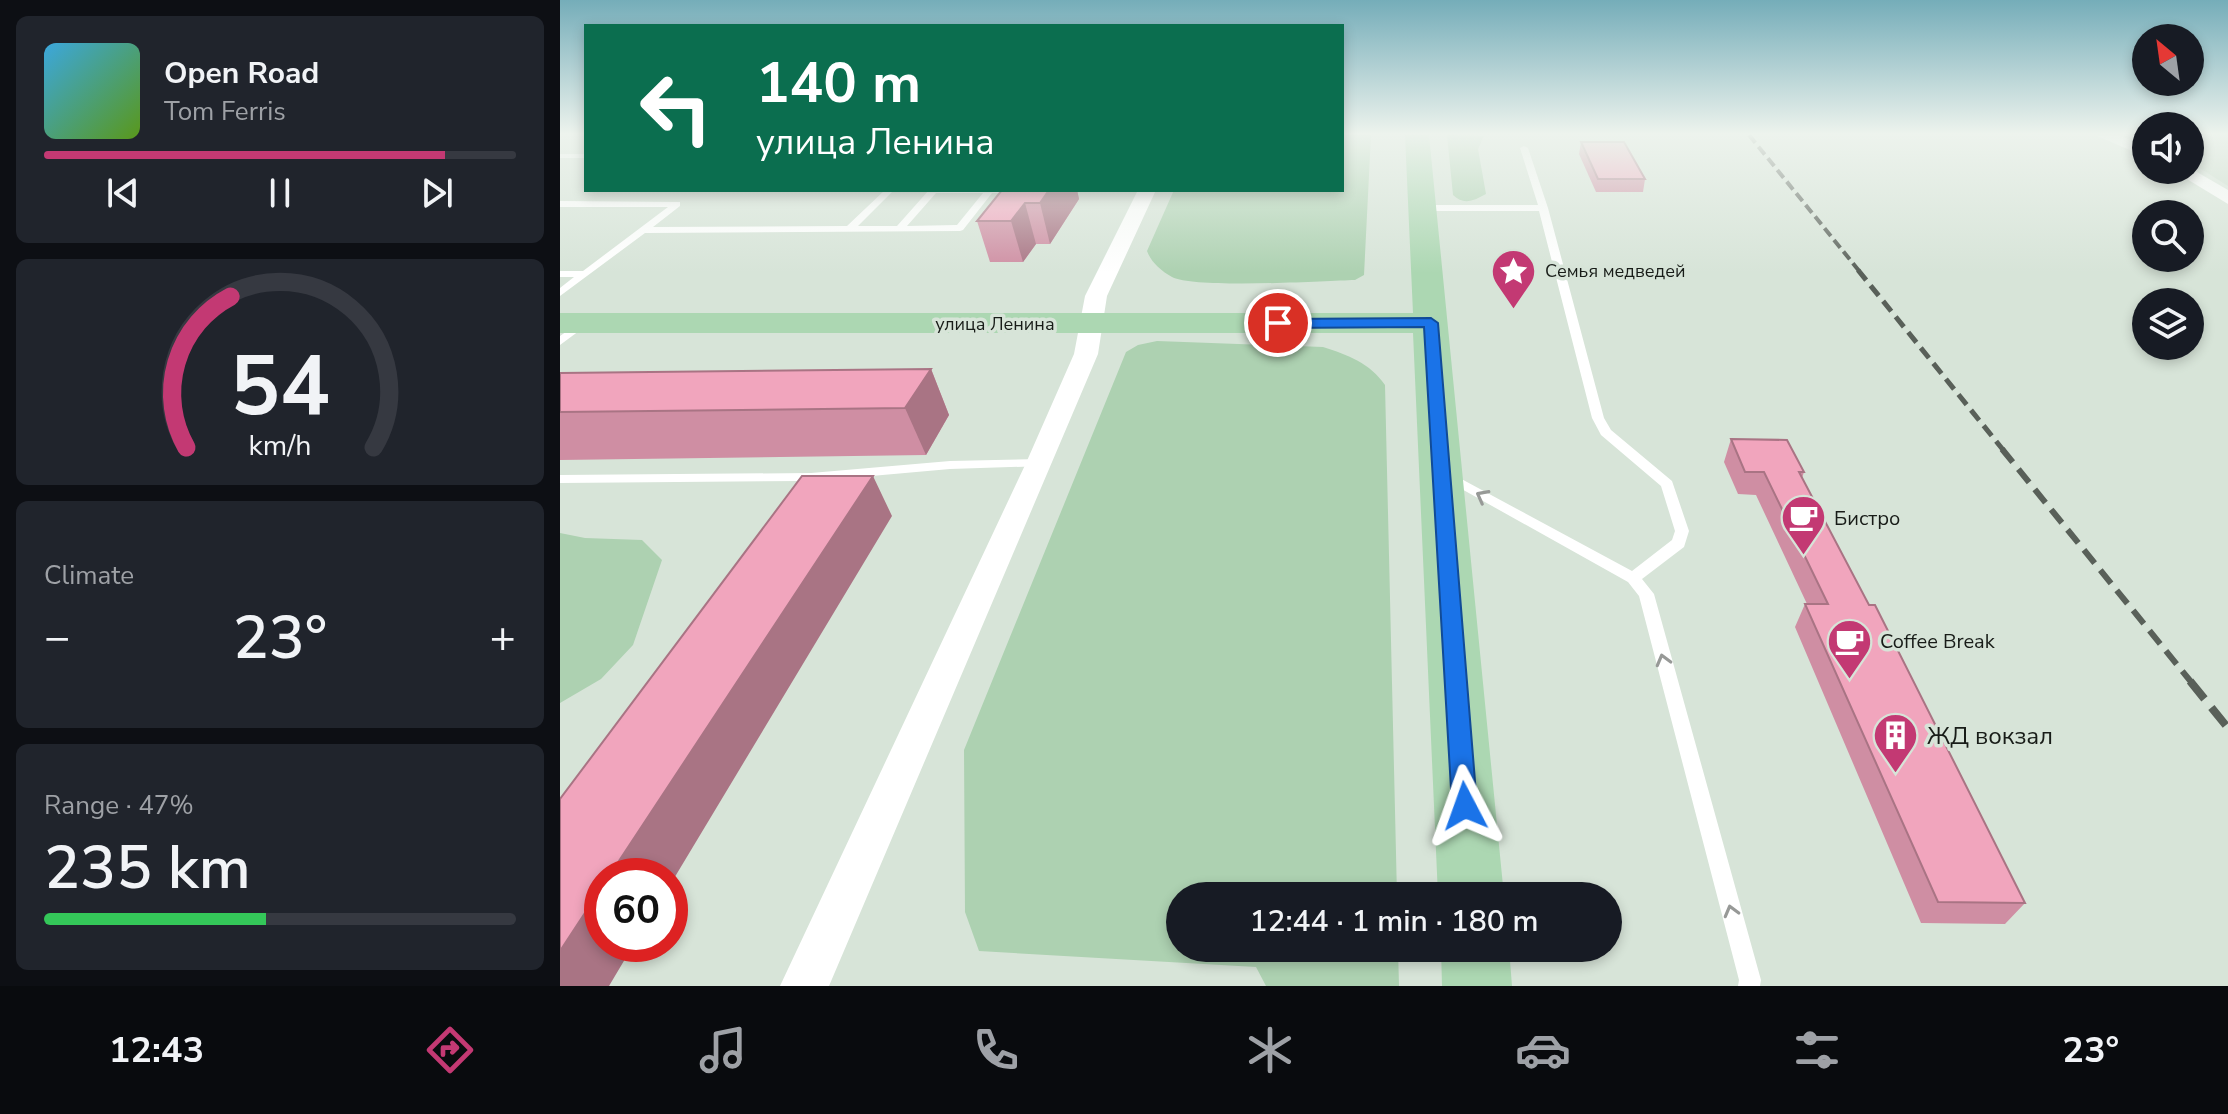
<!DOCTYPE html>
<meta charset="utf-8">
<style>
:root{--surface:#171b24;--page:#20242c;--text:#f1f3f6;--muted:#9ea1a6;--line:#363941;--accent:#c33973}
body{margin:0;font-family:"Nunito Sans",sans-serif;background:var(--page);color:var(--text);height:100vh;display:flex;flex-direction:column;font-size:30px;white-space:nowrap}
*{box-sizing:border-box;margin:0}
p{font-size:26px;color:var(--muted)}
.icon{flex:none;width:44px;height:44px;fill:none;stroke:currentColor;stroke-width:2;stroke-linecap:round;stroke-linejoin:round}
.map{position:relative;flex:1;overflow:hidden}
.drawer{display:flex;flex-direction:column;gap:16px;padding:16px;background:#0d0f14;width:560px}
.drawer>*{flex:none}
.guide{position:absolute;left:24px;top:24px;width:760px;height:168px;border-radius:0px;box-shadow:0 4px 12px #0003;background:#0b6e4f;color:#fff;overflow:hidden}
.needle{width:52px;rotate:331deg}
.buttons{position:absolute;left:1572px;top:24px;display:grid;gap:16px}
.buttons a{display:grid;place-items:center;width:72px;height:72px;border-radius:50%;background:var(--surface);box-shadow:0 4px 12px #0003;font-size:40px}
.speed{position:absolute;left:24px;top:858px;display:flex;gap:16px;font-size:40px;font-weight:700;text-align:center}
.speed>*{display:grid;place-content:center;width:104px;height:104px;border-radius:50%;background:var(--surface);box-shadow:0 4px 12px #0003;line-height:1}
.speed .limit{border:12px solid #d22;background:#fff;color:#111}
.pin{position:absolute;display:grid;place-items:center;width:68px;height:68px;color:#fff;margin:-34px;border:4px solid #fff;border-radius:50%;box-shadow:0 2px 8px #0007}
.me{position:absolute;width:88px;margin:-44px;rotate:356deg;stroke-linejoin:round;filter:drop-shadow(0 0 6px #0008)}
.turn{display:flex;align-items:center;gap:28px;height:168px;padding:0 40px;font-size:36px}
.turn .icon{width:104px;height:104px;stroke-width:2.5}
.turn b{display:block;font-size:56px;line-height:68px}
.big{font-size:60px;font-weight:600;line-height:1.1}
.drawer .widget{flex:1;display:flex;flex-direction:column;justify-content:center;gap:12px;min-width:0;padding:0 28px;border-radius:12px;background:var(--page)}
.drawer .dial{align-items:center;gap:0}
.dial svg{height:208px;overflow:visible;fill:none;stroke:var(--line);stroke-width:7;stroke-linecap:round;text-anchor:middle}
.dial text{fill:var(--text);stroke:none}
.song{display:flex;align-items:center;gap:24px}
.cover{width:96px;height:96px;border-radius:12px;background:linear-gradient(135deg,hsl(200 70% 55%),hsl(90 70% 35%))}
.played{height:8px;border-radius:4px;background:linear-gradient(90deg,var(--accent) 85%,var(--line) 85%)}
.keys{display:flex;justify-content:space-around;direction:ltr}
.heat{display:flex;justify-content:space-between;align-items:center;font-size:44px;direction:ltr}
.charge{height:12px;border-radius:6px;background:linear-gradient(90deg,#34c759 47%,var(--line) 0)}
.trip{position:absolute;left:606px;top:882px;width:456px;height:80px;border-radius:40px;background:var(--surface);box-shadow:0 4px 12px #0003;font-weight:600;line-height:80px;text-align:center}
.tab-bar{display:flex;height:128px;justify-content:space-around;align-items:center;background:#090b0e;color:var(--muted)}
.tab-bar .icon{width:56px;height:56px}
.tab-bar .current{color:var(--accent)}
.tab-bar b{font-size:36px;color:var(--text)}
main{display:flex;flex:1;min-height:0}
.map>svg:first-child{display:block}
.built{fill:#c8dac9}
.green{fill:#add1b1}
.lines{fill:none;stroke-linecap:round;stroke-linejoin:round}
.service{fill:#fff;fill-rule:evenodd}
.minor{fill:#fff;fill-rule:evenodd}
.primary{fill:#acd7b2;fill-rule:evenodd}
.rail-far3{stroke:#596059;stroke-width:4;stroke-dasharray:10 5;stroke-linecap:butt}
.rail-far2{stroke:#596059;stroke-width:5;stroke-dasharray:13 7;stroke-linecap:butt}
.rail-far1{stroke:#596059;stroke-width:6;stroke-dasharray:17 9;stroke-linecap:butt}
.rail{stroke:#596059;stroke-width:8;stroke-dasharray:23 11;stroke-linecap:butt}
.wall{fill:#cf8ea3}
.shaded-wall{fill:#a97484}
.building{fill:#f1a5bd;stroke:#a97484;stroke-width:2}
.oneway{stroke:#979997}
.route{fill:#1a73e8;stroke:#114b97;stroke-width:2}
.labels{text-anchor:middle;stroke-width:7;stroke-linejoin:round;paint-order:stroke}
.far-poi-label{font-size:18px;fill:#181c18;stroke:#d7e4d8;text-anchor:start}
.far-street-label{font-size:18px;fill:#181c18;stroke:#d7e4d8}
.poi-label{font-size:20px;fill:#181c18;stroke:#d7e4d8;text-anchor:start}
.near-poi-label{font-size:24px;fill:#181c18;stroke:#d7e4d8;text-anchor:start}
</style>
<main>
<section class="drawer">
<div class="widget">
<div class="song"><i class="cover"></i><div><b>Open Road</b><p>Tom Ferris</p></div></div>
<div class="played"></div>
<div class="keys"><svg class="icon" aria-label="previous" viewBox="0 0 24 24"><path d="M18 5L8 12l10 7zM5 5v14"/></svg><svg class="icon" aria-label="pause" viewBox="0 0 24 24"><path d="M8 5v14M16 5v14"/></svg><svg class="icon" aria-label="next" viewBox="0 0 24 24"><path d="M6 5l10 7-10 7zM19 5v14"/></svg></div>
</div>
<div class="widget dial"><svg viewBox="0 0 100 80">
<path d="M14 69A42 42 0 1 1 86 69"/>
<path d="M14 69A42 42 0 0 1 31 11" stroke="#c33973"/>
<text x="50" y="56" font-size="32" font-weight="700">54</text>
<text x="50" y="72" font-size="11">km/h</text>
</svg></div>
<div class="widget"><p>Climate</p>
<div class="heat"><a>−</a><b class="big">23°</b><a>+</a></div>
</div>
<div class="widget"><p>Range · 47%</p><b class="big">235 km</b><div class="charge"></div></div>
</section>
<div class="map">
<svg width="1668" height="986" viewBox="0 0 1668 986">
<rect width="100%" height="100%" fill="#d7e4d8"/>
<path class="built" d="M 1630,135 L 1668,135 L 1668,186 L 1630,162 Z"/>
<g class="green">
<path d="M 782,135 L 811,135 L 804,275 L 795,280 C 760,281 637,289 612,277 C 601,271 591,262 587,251 L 614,190 L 782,190 Z"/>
<path d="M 887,135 L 924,136 L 918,149 L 926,194 C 915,200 904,206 893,195 Z"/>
<path d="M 597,341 L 763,347 C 788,355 810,363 825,385 L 837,896 L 620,896 L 620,948 L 838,948 L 839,986 L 706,986 L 696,967 L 419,951 L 405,912 L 404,750 L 566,352 L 578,345 Z"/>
<path d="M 0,533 L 25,538 L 82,540 L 102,560 L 73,645 L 41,679 L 0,703 Z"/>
</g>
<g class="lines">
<g class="service">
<path d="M 964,146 L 968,148 L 988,208 L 1044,418 L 1051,430 L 1112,481 L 1129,531 L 1124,547 L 1082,579 L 1094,594 L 1201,980 L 1200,986 L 1178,986 L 1179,980 L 1079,596 L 1068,582 L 882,478 L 884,475 L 894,475 L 1072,571 L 1112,540 L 1115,531 L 1101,486 L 1041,435 L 1032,418 L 979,211 L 862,211 L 857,208 L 862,205 L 978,205 L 960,148 Z"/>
<rect x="0" y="154" width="26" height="4"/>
<path d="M 325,190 L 334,190 L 298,226 L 337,226 L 369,190 L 462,190 L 458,193 L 432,193 L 403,230 L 400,231 L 85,233 L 0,296 L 0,288 L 14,277 L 0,277 L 0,271 L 23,271 L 108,207 L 0,207 L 0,201 L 120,202 L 120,206 L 93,227 L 287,226 ZM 376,193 L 423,193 L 397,225 L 347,226 Z"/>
<path d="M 23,320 L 27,321 L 27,325 L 0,345 L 0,336 Z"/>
<path d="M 480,459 L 485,460 L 487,463 L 485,466 L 390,469 L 255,481 C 251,486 248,488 241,486 L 240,481 L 0,483 L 0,475 L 251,473 L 390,461 Z"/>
</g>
<g class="minor">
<path d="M 1535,135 L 1558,135 L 1586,146 L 1586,157 Z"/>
<path d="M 1630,168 L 1668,190 L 1668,204 L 1612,170 Z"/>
<path d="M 578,190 L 596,190 L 547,296 L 538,354 L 269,986 L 220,986 L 466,463 L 514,354 L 525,296 Z"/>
</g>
<g class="primary">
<path d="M 845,135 L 869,135 L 944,896 L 878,896 L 853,333 L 0,333 L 0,313 L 853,313 Z"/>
<path d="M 881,948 L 949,948 L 952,986 L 882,986 Z"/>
</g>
<path class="rail-far3" d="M 1189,135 L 1300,272"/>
<path class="rail-far2" d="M 1298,270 L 1444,451"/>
<path class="rail-far1" d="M 1442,449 L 1632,683"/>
<path class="rail" d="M 1630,681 L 1668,728"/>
</g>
<g class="wall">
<path d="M 1021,142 L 1085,179 L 1083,192 L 1036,192 L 1019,154 Z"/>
<path d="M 442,190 L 517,190 L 519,199 L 490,244 L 476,244 L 463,262 L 430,262 L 417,221 Z"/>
<path d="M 371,369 L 389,415 L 366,455 L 0,460 L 0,373 Z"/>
<path d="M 1171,439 L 1244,472 L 1242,478 L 1465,903 L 1445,924 L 1361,923 L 1235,627 L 1245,604 L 1247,604 L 1196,495 L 1178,494 L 1164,462 Z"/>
</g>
<g class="shaded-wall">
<path d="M 489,190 L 517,190 L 519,199 L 490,244 L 480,203 Z"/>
<path d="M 465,203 L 476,244 L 463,262 L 451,221 Z"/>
<path d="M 371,369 L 389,415 L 366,455 L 345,408 Z"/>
<path d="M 313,476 L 332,516 L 110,885 L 110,876 L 49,876 Z"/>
<path d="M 42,887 L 42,944 L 74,944 L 49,986 L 0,986 L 0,951 Z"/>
</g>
<g class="building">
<path d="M 1021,142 L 1064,142 L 1085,179 L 1038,179 Z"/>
<path d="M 442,190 L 489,190 L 480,203 L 465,203 L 451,221 L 417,221 Z"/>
<path d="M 371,369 L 345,408 L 0,412 L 0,373 Z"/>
<path d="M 1171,439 L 1227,440 L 1244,472 L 1239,472 L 1309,605 L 1315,605 L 1465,903 L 1378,902 L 1245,604 L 1268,604 L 1204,472 L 1185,472 Z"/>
<path d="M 242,476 L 313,476 L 49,876 L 42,876 L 42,887 L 0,951 L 0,799 Z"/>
</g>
<defs><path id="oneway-chevron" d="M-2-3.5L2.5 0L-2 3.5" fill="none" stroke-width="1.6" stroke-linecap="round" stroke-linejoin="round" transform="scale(2)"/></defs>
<g class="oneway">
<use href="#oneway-chevron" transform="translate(922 496) rotate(-152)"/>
<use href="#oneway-chevron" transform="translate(1103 660) rotate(-105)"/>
<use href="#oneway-chevron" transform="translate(1171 911) rotate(-105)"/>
</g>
<linearGradient id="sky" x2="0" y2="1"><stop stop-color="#75adb9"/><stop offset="0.49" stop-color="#edf3ed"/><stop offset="1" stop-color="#edf3ed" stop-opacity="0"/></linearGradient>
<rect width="1668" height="273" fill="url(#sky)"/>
<path class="route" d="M 871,318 L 878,323 L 917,806 L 914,814 L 905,817 L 896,814 L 892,806 L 864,327 L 718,328 L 710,323 L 718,319 Z"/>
<defs>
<symbol id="sight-pin" viewBox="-11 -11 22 30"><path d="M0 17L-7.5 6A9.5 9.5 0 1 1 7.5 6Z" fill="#c33973" stroke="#d7e4d8"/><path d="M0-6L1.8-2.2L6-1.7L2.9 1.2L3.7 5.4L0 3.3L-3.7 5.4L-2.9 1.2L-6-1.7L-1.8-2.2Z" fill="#fff"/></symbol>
<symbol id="cafe-pin" viewBox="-11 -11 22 30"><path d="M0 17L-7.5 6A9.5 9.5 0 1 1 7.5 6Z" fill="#c33973" stroke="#d7e4d8"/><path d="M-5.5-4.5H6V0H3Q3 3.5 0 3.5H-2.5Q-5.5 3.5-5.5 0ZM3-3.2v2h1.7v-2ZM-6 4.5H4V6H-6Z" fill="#fff"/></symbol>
<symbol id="building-pin" viewBox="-11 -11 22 30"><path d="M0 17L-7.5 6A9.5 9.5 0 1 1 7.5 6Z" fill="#c33973" stroke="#d7e4d8"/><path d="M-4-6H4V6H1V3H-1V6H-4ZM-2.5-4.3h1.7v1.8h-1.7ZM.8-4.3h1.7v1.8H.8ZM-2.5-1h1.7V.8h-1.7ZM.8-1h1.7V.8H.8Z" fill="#fff"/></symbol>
</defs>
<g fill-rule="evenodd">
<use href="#sight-pin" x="928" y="246" width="51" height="69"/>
<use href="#cafe-pin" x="1218" y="492" width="51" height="69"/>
<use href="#cafe-pin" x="1264" y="616" width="51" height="69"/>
<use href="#building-pin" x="1310" y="710" width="51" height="69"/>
</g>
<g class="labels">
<g class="far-poi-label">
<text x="985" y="277">Семья медведей</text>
</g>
<g class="far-street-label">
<text x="435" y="330">улица Ленина</text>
</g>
<g class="poi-label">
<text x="1274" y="525">Бистро</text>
<text x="1320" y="648">Coffee Break</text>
</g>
<g class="near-poi-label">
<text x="1367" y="744">ЖД вокзал</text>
</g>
</g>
</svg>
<div class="buttons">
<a><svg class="needle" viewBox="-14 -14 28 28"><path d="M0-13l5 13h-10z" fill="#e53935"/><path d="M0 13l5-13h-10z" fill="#9ea1a6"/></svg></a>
<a><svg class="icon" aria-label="sound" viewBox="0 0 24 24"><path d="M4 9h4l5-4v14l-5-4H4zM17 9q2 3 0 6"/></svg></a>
<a><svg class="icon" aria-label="search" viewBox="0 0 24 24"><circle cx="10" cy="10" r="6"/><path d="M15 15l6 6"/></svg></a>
<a><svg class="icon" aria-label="layers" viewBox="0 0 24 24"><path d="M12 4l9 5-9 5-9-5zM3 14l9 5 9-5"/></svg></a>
</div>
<div class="speed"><div class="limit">60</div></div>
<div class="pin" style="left:718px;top:323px;background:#d93025"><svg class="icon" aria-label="arrive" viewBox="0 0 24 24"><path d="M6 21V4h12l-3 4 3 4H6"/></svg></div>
<svg class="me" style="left:905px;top:806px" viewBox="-20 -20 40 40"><path d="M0-17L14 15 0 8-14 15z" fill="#1a73e8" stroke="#fff" stroke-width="4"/></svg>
<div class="trip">12:44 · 1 min · 180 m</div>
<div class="guide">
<div class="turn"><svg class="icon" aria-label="left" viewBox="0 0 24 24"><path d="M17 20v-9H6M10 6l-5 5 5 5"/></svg><div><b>140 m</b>улица Ленина</div></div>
</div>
</div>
</main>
<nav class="tab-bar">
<b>12:43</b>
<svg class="icon current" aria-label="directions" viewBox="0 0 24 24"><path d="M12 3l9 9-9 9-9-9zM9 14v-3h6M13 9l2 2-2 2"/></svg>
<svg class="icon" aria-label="music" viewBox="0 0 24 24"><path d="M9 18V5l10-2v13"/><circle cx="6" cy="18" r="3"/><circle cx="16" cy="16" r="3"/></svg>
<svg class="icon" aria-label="phone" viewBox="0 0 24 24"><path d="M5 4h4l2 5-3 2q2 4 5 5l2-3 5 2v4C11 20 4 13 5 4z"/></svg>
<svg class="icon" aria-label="climate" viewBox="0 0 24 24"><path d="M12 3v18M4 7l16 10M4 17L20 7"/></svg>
<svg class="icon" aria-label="car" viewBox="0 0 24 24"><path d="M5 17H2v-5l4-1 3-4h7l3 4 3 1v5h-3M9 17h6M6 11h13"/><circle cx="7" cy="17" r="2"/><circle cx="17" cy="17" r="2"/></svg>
<svg class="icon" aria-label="filters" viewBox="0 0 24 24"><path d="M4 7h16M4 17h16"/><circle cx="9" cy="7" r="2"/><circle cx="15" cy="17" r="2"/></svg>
<b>23°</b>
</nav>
